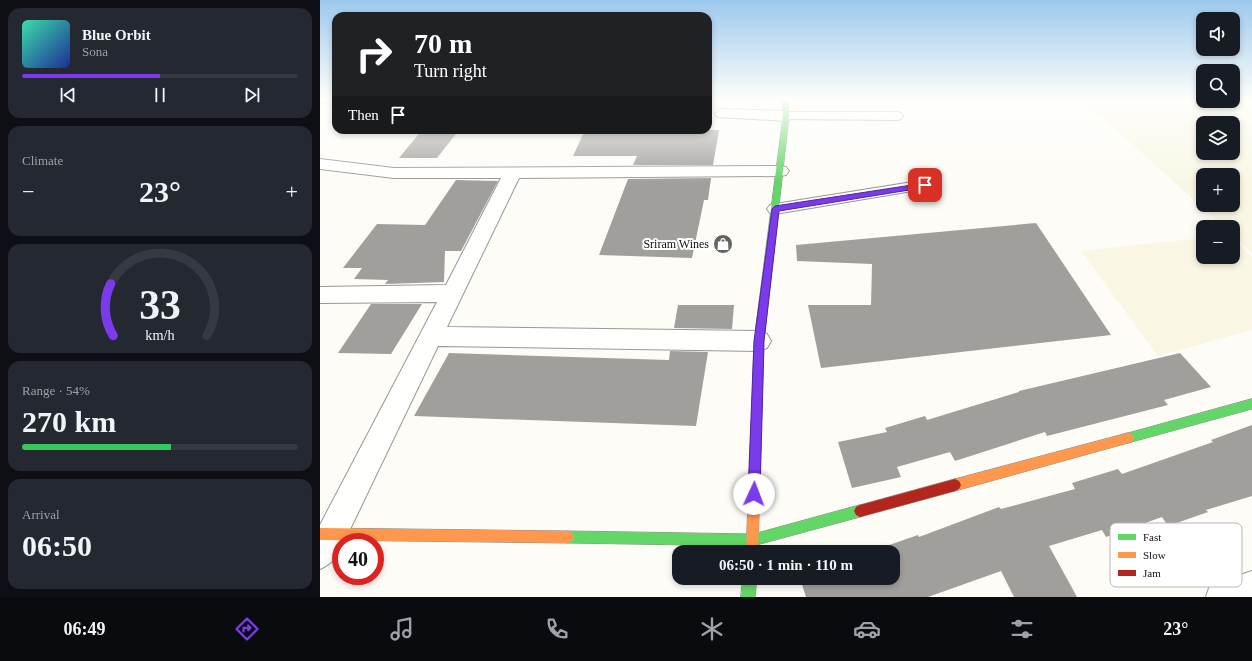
<!DOCTYPE html>
<meta charset="utf-8">
<style>
:root{--surface:#171b24;--page:#242831;--text:#f1f3f6;--muted:#9ea1a6;--line:#363941;--accent:#7c3aed}
body{margin:0;font-family:"Times New Roman",serif;background:var(--page);color:var(--text);height:100vh;display:flex;flex-direction:column;font-size:15px;white-space:nowrap}
*{box-sizing:border-box;margin:0}
p{font-size:13px;color:var(--muted)}
.icon{flex:none;width:22px;height:22px;fill:none;stroke:currentColor;stroke-width:2;stroke-linecap:round;stroke-linejoin:round}
.map{position:relative;flex:1;overflow:hidden}
.side{display:flex;flex-direction:column;gap:8px;padding:8px;background:#0d0f14;width:320px}
.side>*{flex:none}
.banner{position:absolute;left:12px;top:12px;width:380px;height:122px;border-radius:12px;box-shadow:0 2px 6px #0003;background:#202124;color:#fff;overflow:hidden}
.fabs{position:absolute;left:876px;top:12px;display:grid;gap:8px}
.fabs a{display:grid;place-items:center;width:44px;height:44px;border-radius:8px;background:var(--surface);box-shadow:0 2px 6px #0003;font-size:20px}
.speed{position:absolute;left:12px;top:533px;display:flex;gap:8px;font-size:20px;font-weight:700;text-align:center}
.speed>*{display:grid;place-content:center;width:52px;height:52px;border-radius:50%;background:var(--surface);box-shadow:0 2px 6px #0003;line-height:1}
.speed .limit{border:6px solid #d22;background:#fff;color:#111}
.pin{position:absolute;display:grid;place-items:center;width:34px;height:34px;color:#fff;margin:-17px;border-radius:8px;box-shadow:0 2px 6px #0006}
.me{position:absolute;width:44px;margin:-22px;rotate:2deg;stroke-linejoin:round;filter:drop-shadow(0 0 3px #0008)}
.turn{display:flex;align-items:center;gap:14px;height:84px;padding:0 16px;font-size:18px}
.turn .icon{width:52px;height:52px;stroke-width:2.5}
.turn b{display:block;font-size:28px;line-height:34px}
.then{display:flex;align-items:center;height:38px;padding:0 16px;background:#0003;gap:8px;font-size:15px}
.big{font-size:30px;font-weight:700;line-height:1.1}
.side .card{flex:1;display:flex;flex-direction:column;justify-content:center;gap:6px;min-width:0;padding:0 14px;border-radius:12px;background:var(--page)}
.side .dial{align-items:center;gap:0}
.dial svg{height:104px;overflow:visible;fill:none;stroke:var(--line);stroke-width:7;stroke-linecap:round;text-anchor:middle}
.dial text{fill:var(--text);stroke:none}
.song{display:flex;align-items:center;gap:12px}
.cover{width:48px;height:48px;border-radius:6px;background:linear-gradient(135deg,hsl(160 70% 55%),hsl(230 70% 35%))}
.played{height:4px;border-radius:2px;background:linear-gradient(90deg,var(--accent) 50%,var(--line) 50%)}
.keys{display:flex;justify-content:space-around;direction:ltr}
.heat{display:flex;justify-content:space-between;align-items:center;font-size:22px;direction:ltr}
.charge{height:6px;border-radius:3px;background:linear-gradient(90deg,#34c759 54%,var(--line) 0)}
.trip{position:absolute;left:352px;top:545px;width:228px;height:40px;border-radius:12px;background:var(--surface);box-shadow:0 2px 6px #0003;font-weight:700;line-height:40px;text-align:center}
.menu{display:flex;height:64px;justify-content:space-around;align-items:center;background:#090b0e;color:var(--muted)}
.menu .icon{width:28px;height:28px}
.menu .current{color:var(--accent)}
.menu b{font-size:18px;color:var(--text)}
main{display:flex;flex:1;min-height:0}
.map>svg:first-child{display:block}
.farmland{fill:#f9f7e4;fill-rule:evenodd}
.building{fill:#a19f9c}
.lines{fill:none;stroke-linecap:round;stroke-linejoin:round}
.lane-casing{stroke:#979795;stroke-width:2}
.street-casing{stroke:#979795;stroke-width:2}
.fast-casing{stroke:#8e8d8b;stroke-width:1}
.slow-casing{stroke:#8e8d8b;stroke-width:1}
.jam-casing{stroke:#8e8d8b;stroke-width:1}
.lane{fill:#fffffe;fill-rule:evenodd}
.street{fill:#fffffe;fill-rule:evenodd}
.fast{fill:#63d668;fill-rule:evenodd}
.slow{fill:#ff974d;fill-rule:evenodd}
.jam{fill:#b3261e;fill-rule:evenodd}
.route{fill:#7c3aed;stroke:#51269a}
.labels{text-anchor:middle;stroke-width:4;stroke-linejoin:round;paint-order:stroke}
.poi-label{font-size:12px;fill:#111;stroke:#fff;text-anchor:end}
.key{fill:#fff;stroke:#b8b8b8;stroke-width:1}
.key-label{font-size:11px;fill:#111}
</style>
<main>
<section class="side">
<div class="card">
<div class="song"><i class="cover"></i><div><b>Blue Orbit</b><p>Sona</p></div></div>
<div class="played"></div>
<div class="keys"><svg class="icon" aria-label="previous" viewBox="0 0 24 24"><path d="M18 5L8 12l10 7zM5 5v14"/></svg><svg class="icon" aria-label="pause" viewBox="0 0 24 24"><path d="M8 5v14M16 5v14"/></svg><svg class="icon" aria-label="next" viewBox="0 0 24 24"><path d="M6 5l10 7-10 7zM19 5v14"/></svg></div>
</div>
<div class="card"><p>Climate</p>
<div class="heat"><a>−</a><b class="big">23°</b><a>+</a></div>
</div>
<div class="card dial"><svg viewBox="0 0 100 80">
<path d="M14 69A42 42 0 1 1 86 69"/>
<path d="M14 69A42 42 0 0 1 12 29" stroke="#7c3aed"/>
<text x="50" y="56" font-size="32" font-weight="700">33</text>
<text x="50" y="72" font-size="11">km/h</text>
</svg></div>
<div class="card"><p>Range · 54%</p><b class="big">270 km</b><div class="charge"></div></div>
<div class="card"><p>Arrival</p><b class="big">06:50</b></div>
</section>
<div class="map">
<svg width="932" height="597" viewBox="0 0 932 597">
<rect width="100%" height="100%" fill="#fdfcf7"/>
<g class="farmland">
<path d="M 762,99 L 883,99 L 883,101 L 932,99 L 932,253 L 913,235 L 913,227 L 904,227 ZM 883,123 L 913,123 L 913,153 L 883,153 ZM 883,175 L 913,175 L 913,205 L 883,205 Z"/>
<path d="M 883,238 L 883,257 L 913,257 L 913,238 L 932,257 L 932,330 L 838,356 L 761,251 Z"/>
</g>
<g class="building">
<path d="M 102,130 L 139,130 L 117,158 L 79,158 Z"/>
<path d="M 265,130 L 399,130 L 393,165 L 313,165 L 317,156 L 253,156 Z"/>
<path d="M 391,178 L 388,200 L 384,200 L 372,258 L 279,255 L 308,179 Z"/>
<path d="M 136,180 L 178,181 L 141,251 L 125,251 L 124,282 L 65,284 L 68,280 L 34,279 L 42,268 L 23,268 L 57,224 L 105,225 Z"/>
<path d="M 716,223 L 791,335 L 501,368 L 488,305 L 551,305 L 552,264 L 477,261 L 476,245 Z"/>
<path d="M 51,304 L 102,304 L 71,354 L 18,353 Z"/>
<path d="M 358,305 L 414,305 L 412,329 L 354,328 Z"/>
<path d="M 350,351 L 388,352 L 376,426 L 94,416 L 129,353 L 349,360 Z"/>
<path d="M 860,353 L 891,387 L 844,400 L 848,405 L 727,436 L 725,432 L 635,461 L 630,452 L 577,467 L 581,477 L 532,488 L 518,442 L 567,432 L 565,428 L 605,416 L 607,420 L 699,392 L 699,391 Z"/>
<path d="M 932,425 L 932,496 L 886,510 L 888,512 L 848,526 L 842,517 L 786,537 L 782,530 L 729,546 L 757,597 L 694,597 L 681,571 L 608,597 L 486,597 L 480,578 L 573,578 L 573,552 L 549,552 L 598,535 L 599,537 L 679,507 L 681,509 L 755,489 L 752,483 L 798,469 L 802,474 L 893,442 L 891,440 Z"/>
</g>
<g class="lines">
<defs>
<g id="lane">
<path d="M 466,112 L 577,112 L 581,113 L 583,116 L 581,119 L 577,120 L 462,119 L 460,116 L 462,113 Z"/>
<path d="M 605,180 L 610,182 L 612,185 L 610,188 L 455,214 L 450,213 L 447,209 L 450,205 L 455,204 Z"/>
</g>
<g id="street">
<path d="M 0,99 L 16,99 L 16,105 L 2,102 Z"/>
<path d="M 403,109 L 466,111 L 471,113 L 474,116 L 471,119 L 466,121 L 398,117 L 395,114 L 398,111 Z"/>
<path d="M 0,159 L 74,168 L 460,166 L 466,167 L 469,171 L 466,175 L 460,176 L 199,178 L 127,327 L 439,331 L 447,334 L 451,341 L 447,348 L 439,351 L 118,346 L 24,542 L 21,542 C 21,555 11,564 0,569 L 0,525 L 117,302 L 0,303 L 0,287 L 126,285 L 181,178 L 74,178 L 0,169 Z"/>
<path d="M 932,571 L 932,597 L 886,597 L 890,585 Z"/>
</g>
<g id="fast">
<path d="M 462,99 L 468,99 L 469,116 L 444,341 L 442,407 L 441,410 L 437,412 L 433,410 L 432,407 L 434,341 L 463,116 Z"/>
<path d="M 932,399 L 932,409 L 808,443 L 804,442 L 802,438 L 804,434 L 808,433 Z"/>
<path d="M 540,505 L 544,507 L 546,511 L 544,515 L 540,517 L 433,546 L 248,543 L 244,541 L 242,537 L 244,533 L 248,531 L 433,534 Z"/>
<path d="M 423,578 L 437,578 L 435,597 L 421,597 Z"/>
</g>
<g id="slow">
<path d="M 437,402 L 441,404 L 442,407 L 438,552 L 426,552 L 432,407 L 433,404 Z"/>
<path d="M 808,433 L 812,434 L 814,438 L 812,442 L 808,443 L 635,491 L 631,489 L 629,485 L 631,481 L 635,479 Z"/>
<path d="M 0,528 L 248,531 L 252,533 L 254,537 L 252,541 L 248,543 L 0,540 Z"/>
</g>
<path id="jam" d="M 635,479 L 639,481 L 641,485 L 639,489 L 635,491 L 540,517 L 536,515 L 534,511 L 536,507 L 540,505 Z"/>
</defs>
<use href="#lane" class="lane-casing"/>
<use href="#street" class="street-casing"/>
<use href="#fast" class="fast-casing"/>
<use href="#slow" class="slow-casing"/>
<use href="#jam" class="jam-casing"/>
<use href="#lane" class="lane"/>
<use href="#street" class="street"/>
<use href="#fast" class="fast"/>
<use href="#slow" class="slow"/>
<use href="#jam" class="jam"/>
</g>
<linearGradient id="sky" x2="0" y2="1"><stop stop-color="#9dc9ee"/><stop offset="0.54" stop-color="#fefefb"/><stop offset="1" stop-color="#fefefb" stop-opacity="0"/></linearGradient>
<rect width="932" height="183" fill="url(#sky)"/>
<path class="route" d="M 605,183 L 609,185 L 608,187 L 459,211 L 444,341 L 440,494 L 438,498 L 434,500 L 430,498 L 428,494 L 434,341 L 452,209 L 455,206 Z"/>
<defs>
<symbol id="shop-disc" viewBox="-11 -11 22 22"><circle r="9.5" fill="#646362" stroke="#fff"/><path d="M-5-2.5h2.3a2.7 3.5 0 0 1 5.4 0H5L5.5 6h-11ZM-1.5-2.5h3a1.5 2.3 0 0 0-3 0Z" fill="#fff"/></symbol>
</defs>
<g fill-rule="evenodd">
<use href="#shop-disc" x="392" y="233" width="22" height="22"/>
</g>
<g class="labels">
<g class="poi-label">
<text x="389" y="248">Sriram Wines</text>
</g>
</g>
<rect x="790" y="523" width="132" height="64" rx="6" class="key"/>
<rect x="798" y="534" width="18" height="6" fill="#63d668"/>
<rect x="798" y="552" width="18" height="6" fill="#ff974d"/>
<rect x="798" y="570" width="18" height="6" fill="#b3261e"/>
<g class="key-label">
<text x="823" y="541">Fast</text>
<text x="823" y="559">Slow</text>
<text x="823" y="577">Jam</text>
</g>
</svg>
<div class="fabs">
<a><svg class="icon" aria-label="sound" viewBox="0 0 24 24"><path d="M4 9h4l5-4v14l-5-4H4zM17 9q2 3 0 6"/></svg></a>
<a><svg class="icon" aria-label="search" viewBox="0 0 24 24"><circle cx="10" cy="10" r="6"/><path d="M15 15l6 6"/></svg></a>
<a><svg class="icon" aria-label="layers" viewBox="0 0 24 24"><path d="M12 4l9 5-9 5-9-5zM3 14l9 5 9-5"/></svg></a>
<a>+</a>
<a>−</a>
</div>
<div class="speed"><div class="limit">40</div></div>
<div class="pin" style="left:605px;top:185px;background:#d93025"><svg class="icon" aria-label="arrive" viewBox="0 0 24 24"><path d="M6 21V4h12l-3 4 3 4H6"/></svg></div>
<svg class="me" style="left:434px;top:494px" viewBox="-20 -20 40 40"><circle r="19" fill="#fff"/><path d="M0-13L10 11 0 6-10 11z" fill="#7c3aed"/></svg>
<div class="trip">06:50 · 1 min · 110 m</div>
<div class="banner">
<div class="turn"><svg class="icon" aria-label="right" viewBox="0 0 24 24"><path d="M7 20v-9h11M14 6l5 5-5 5"/></svg><div><b>70 m</b>Turn right</div></div>
<div class="then">Then<svg class="icon" aria-label="arrive" viewBox="0 0 24 24"><path d="M6 21V4h12l-3 4 3 4H6"/></svg></div>
</div>
</div>
</main>
<nav class="menu">
<b>06:49</b>
<svg class="icon current" aria-label="directions" viewBox="0 0 24 24"><path d="M12 3l9 9-9 9-9-9zM9 14v-3h6M13 9l2 2-2 2"/></svg>
<svg class="icon" aria-label="music" viewBox="0 0 24 24"><path d="M9 18V5l10-2v13"/><circle cx="6" cy="18" r="3"/><circle cx="16" cy="16" r="3"/></svg>
<svg class="icon" aria-label="phone" viewBox="0 0 24 24"><path d="M5 4h4l2 5-3 2q2 4 5 5l2-3 5 2v4C11 20 4 13 5 4z"/></svg>
<svg class="icon" aria-label="climate" viewBox="0 0 24 24"><path d="M12 3v18M4 7l16 10M4 17L20 7"/></svg>
<svg class="icon" aria-label="car" viewBox="0 0 24 24"><path d="M5 17H2v-5l4-1 3-4h7l3 4 3 1v5h-3M9 17h6M6 11h13"/><circle cx="7" cy="17" r="2"/><circle cx="17" cy="17" r="2"/></svg>
<svg class="icon" aria-label="filters" viewBox="0 0 24 24"><path d="M4 7h16M4 17h16"/><circle cx="9" cy="7" r="2"/><circle cx="15" cy="17" r="2"/></svg>
<b>23°</b>
</nav>
